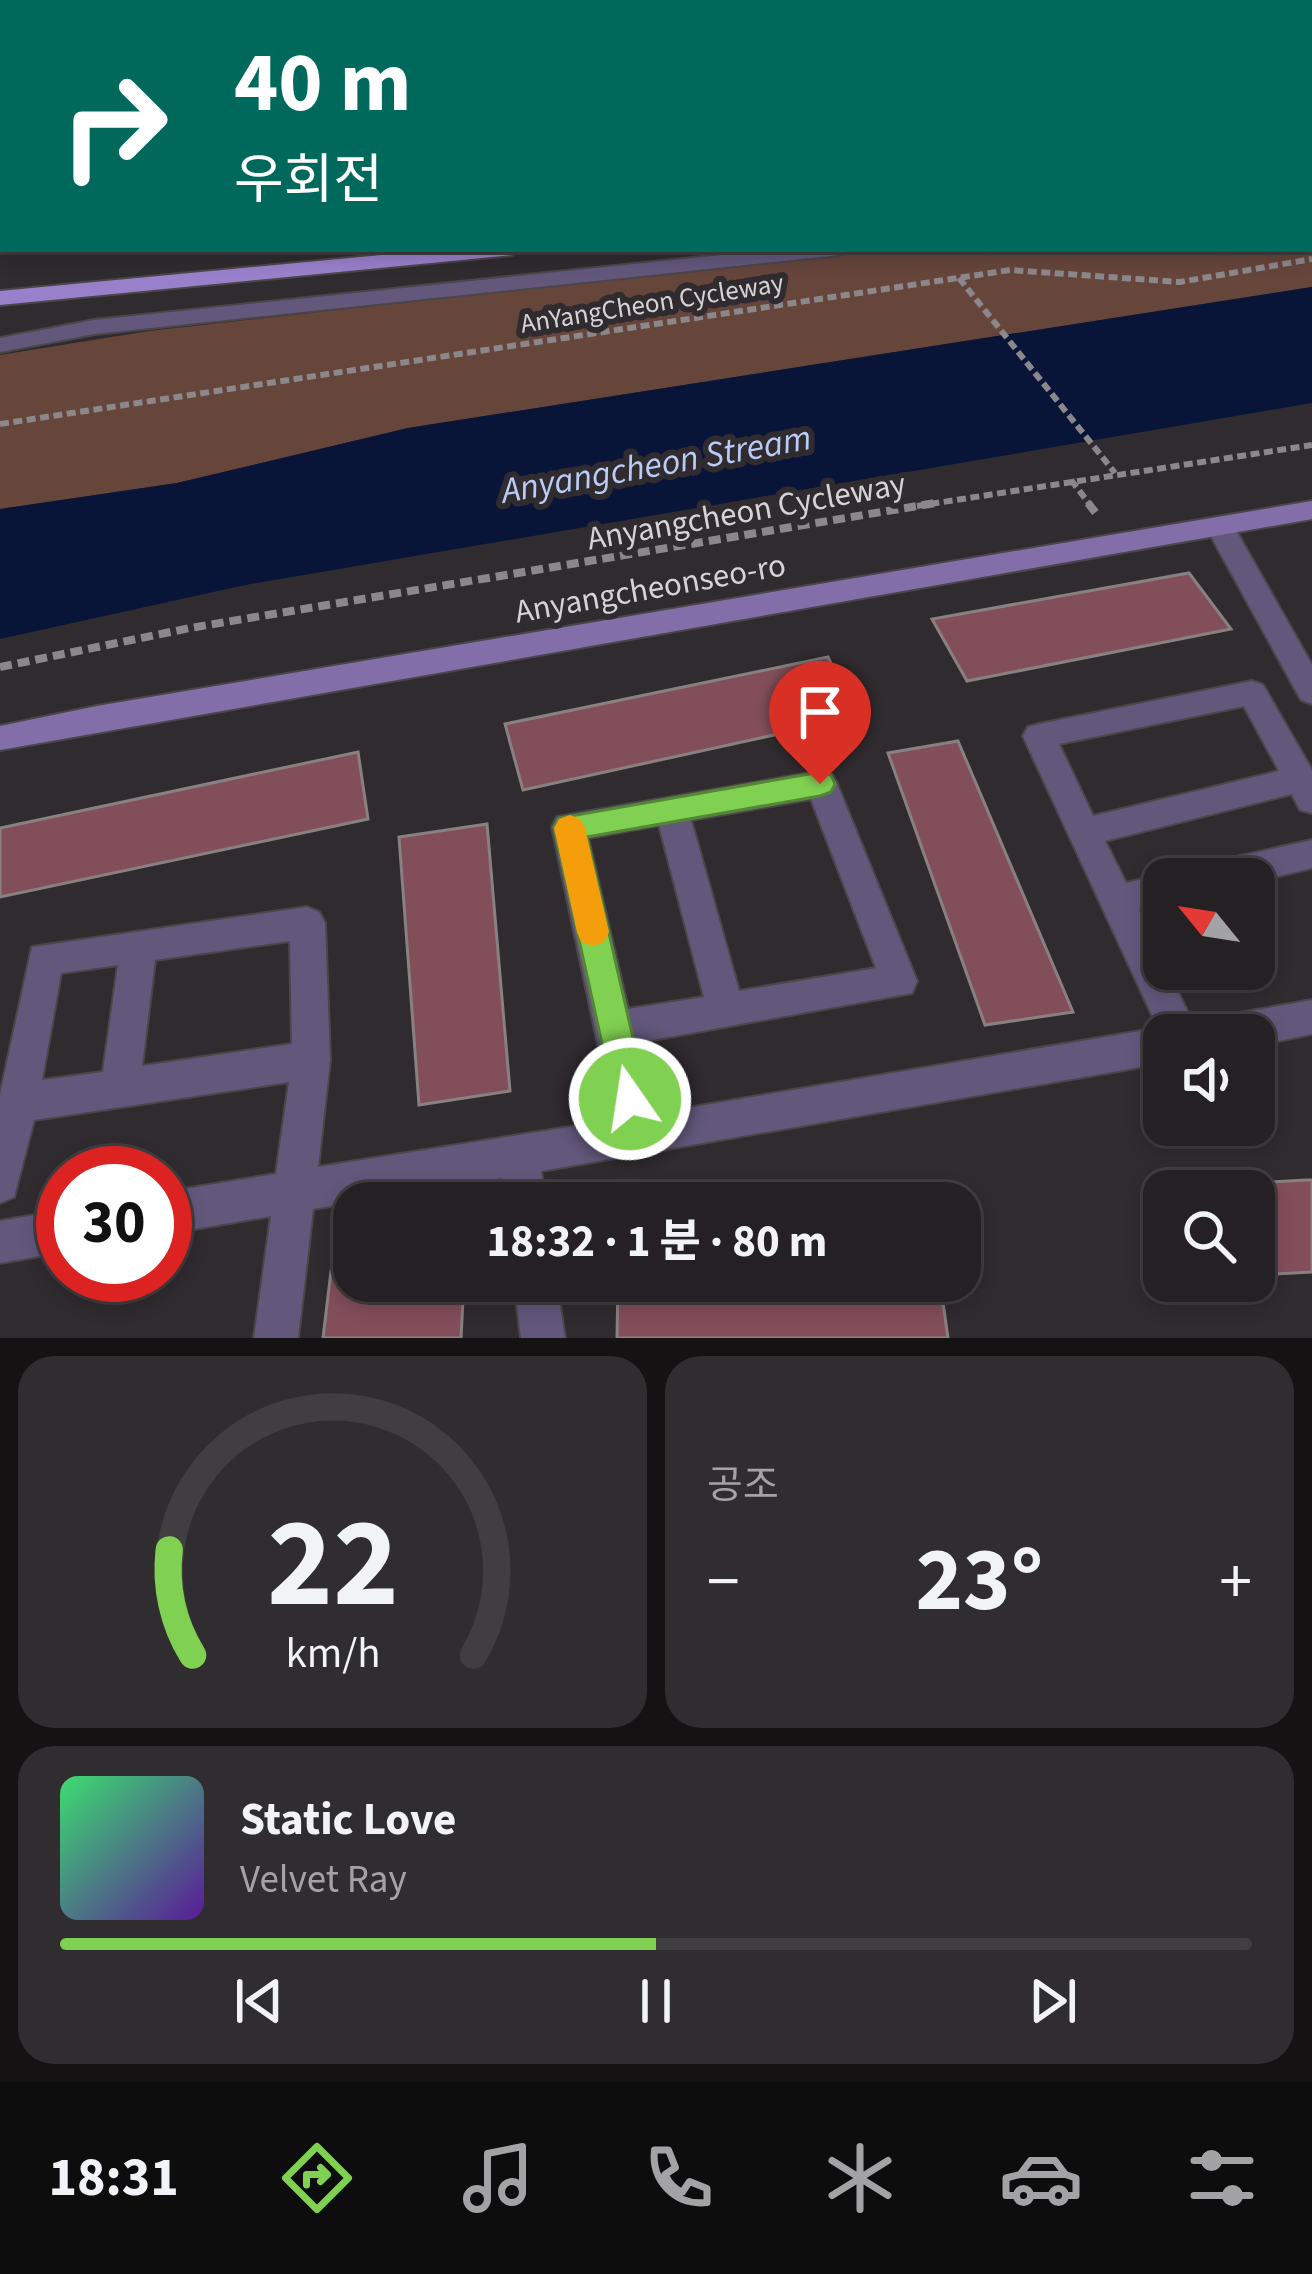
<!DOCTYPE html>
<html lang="ko">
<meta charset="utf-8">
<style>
:root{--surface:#242023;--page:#302d30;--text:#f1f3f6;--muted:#a3a3a6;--line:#413e41;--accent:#80d051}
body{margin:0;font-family:"Source Sans 3","Noto Sans KR",sans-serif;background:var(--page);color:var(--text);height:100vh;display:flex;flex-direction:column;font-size:45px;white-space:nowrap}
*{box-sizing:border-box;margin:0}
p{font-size:39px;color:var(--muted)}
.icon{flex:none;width:66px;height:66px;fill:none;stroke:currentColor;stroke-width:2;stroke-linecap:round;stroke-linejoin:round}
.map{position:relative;height:1338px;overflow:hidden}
.details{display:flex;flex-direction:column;gap:18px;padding:18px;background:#141213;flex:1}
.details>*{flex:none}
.banner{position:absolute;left:0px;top:0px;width:1314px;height:252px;box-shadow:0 6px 18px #0003,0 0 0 3px var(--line);background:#00695c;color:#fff;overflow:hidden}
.needle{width:78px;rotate:300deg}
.buttons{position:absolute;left:1143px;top:858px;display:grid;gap:24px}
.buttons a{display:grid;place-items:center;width:132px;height:132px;border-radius:24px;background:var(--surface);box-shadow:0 6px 18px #0003,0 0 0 3px var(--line);font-size:60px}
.speed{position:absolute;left:36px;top:1146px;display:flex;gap:24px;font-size:60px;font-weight:700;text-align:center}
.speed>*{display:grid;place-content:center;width:156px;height:156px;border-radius:50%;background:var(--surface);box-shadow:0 6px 18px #0003,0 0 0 3px var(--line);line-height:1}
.speed .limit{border:18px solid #d22;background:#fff;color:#111}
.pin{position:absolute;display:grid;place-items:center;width:102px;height:102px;color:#fff;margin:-123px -51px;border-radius:50% 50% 50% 0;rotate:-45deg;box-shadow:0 0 12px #0007}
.pin .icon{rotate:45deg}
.me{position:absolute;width:132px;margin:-66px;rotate:347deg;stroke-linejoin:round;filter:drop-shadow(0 0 9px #0008)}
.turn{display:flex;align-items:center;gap:42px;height:252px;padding:0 36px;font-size:54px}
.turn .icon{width:156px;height:156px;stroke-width:2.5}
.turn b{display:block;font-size:84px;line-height:102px}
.big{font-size:90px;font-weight:700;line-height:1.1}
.details .widget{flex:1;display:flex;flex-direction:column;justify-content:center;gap:18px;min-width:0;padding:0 42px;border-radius:36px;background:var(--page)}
.details .dial{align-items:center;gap:0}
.dial svg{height:312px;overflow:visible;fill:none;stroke:var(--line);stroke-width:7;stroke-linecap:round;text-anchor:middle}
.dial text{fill:var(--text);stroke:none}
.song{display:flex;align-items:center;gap:36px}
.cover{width:144px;height:144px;border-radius:18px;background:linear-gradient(135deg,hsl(140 70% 55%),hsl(270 70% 35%))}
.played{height:12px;border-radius:6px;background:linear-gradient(90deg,var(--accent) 50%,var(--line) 50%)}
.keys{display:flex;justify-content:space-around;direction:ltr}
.heat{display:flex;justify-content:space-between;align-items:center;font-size:66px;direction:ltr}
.details .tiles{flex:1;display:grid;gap:18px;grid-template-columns:1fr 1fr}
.widget:last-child{grid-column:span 2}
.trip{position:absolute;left:333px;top:1182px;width:648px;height:120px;border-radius:36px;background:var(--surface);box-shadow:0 6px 18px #0003,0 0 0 3px var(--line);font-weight:700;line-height:120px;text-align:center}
.tabs{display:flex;height:192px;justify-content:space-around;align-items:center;background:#0e0d0e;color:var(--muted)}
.tabs .icon{width:84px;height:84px}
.tabs .current{color:var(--accent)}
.tabs b{font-size:54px;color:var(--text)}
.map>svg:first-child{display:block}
.green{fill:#66453b}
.water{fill:#081539}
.building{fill:#824e5a;stroke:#888081;stroke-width:3}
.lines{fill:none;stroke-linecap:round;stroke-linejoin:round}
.street-casing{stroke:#4b464a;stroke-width:4}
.secondary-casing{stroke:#4b464a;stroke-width:4}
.primary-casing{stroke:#4b464a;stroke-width:4}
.path-far2{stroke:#8b878b;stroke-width:4.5;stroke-dasharray:8 3;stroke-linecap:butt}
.path-far1{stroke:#8b878b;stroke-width:6;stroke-dasharray:9 4.5;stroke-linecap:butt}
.path{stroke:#8b878b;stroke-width:8;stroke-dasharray:12 6;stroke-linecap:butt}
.street{fill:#63587c;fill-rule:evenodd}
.secondary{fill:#826fa9;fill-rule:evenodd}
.primary{fill:#9980cb;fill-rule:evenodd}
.route{fill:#80d051;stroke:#538735;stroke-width:3}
.slow{fill:#f59e0b}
.labels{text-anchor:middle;stroke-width:12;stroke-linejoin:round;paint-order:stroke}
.far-street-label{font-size:27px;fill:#d6d3d6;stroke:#302b2f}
.street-label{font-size:33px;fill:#d6d3d6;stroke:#302b2f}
.water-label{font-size:36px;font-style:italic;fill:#b9ccf5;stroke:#302b2f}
</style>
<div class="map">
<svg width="1312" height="1338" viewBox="0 0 1312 1338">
<rect width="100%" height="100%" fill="#302b2f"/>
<g class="green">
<path d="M 0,0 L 1240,0 L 1247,3 L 3,3 L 0,180 Z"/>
<path d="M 1312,197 L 1312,287 L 408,428 L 177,483 L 0,509 L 0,355 L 149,331 L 887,249 L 1311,249 Z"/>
</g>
<path class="water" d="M 1312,287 L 1312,403 L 245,585 L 0,639 L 0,509 L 177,483 L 408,428 Z"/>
<g class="building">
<path d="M 1189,573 L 1231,629 L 967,681 L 932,619 Z"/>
<path d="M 828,657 L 856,717 L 523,790 L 505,724 Z"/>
<path d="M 958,741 L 1073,1012 L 985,1025 L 888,753 Z"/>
<path d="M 358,752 L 368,819 L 0,897 L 0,828 Z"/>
<path d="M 487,824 L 510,1091 L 419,1105 L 399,837 Z"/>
<path d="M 1306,1180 L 1312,1180 L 1312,1272 L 1254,1275 L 1254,1191 L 1201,1191 L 1199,1186 Z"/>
<path d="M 354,1269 L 354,1281 L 464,1281 L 461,1338 L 323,1338 L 331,1271 Z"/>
<path d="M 618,1281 L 940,1281 L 948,1338 L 617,1338 Z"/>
</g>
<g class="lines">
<defs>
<g id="street">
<rect x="1311" y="166" width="1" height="12"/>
<path d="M 779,249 L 851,249 L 840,255 L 94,334 L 0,352 L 0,338 L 94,320 Z"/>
<path d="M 1220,518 L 1230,520 L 1312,665 L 1312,704 L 1301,700 L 1206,527 Z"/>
<path d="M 1252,681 L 1263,685 L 1312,770 L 1312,813 L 1300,810 L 1292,794 L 1105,841 L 1126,883 L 1164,874 L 1176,878 L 1164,879 L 1164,904 L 1139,910 L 1198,1034 L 1204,1022 L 1217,1017 L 1312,1000 L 1312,1034 L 1254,1046 L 1254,1035 L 1164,1035 L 1164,1063 L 541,1171 L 546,1203 L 504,1203 L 502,1178 L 313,1209 L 298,1338 L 254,1338 L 271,1216 L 165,1234 L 165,1192 L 276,1174 L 289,1082 L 34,1120 L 14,1197 L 0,1203 L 0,1095 L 32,947 L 307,907 L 319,912 L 325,923 L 330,1060 L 318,1167 L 614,1120 L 552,827 L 557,817 L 821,771 L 832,775 L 837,784 L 917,981 L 912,993 L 636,1043 L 652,1114 L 1158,1028 L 1023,736 L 1028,727 L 1039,724 ZM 1244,706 L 1279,771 L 1093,816 L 1059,744 ZM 811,799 L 876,968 L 739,991 L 691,820 ZM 659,825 L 704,997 L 628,1009 L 588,838 ZM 290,941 L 292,1044 L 142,1066 L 155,960 ZM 118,965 L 103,1072 L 42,1080 L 61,973 Z"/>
<path d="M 1312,840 L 1312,868 L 1254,882 L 1188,879 L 1193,868 L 1205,864 Z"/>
<path d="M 63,1210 L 63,1252 L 0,1263 L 0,1221 Z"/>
<path d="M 514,1281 L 556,1281 L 565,1338 L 521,1338 Z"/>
</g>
<path id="secondary" d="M 1312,501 L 1312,519 L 0,750 L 0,726 L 97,706 Z"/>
<g id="primary">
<rect x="1311" y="104" width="1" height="12"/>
<rect x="1311" y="144" width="1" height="12"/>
<path d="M 0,241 L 3,249 L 11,252 L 0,253 Z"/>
<path d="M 445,249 L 523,249 L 512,255 L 0,305 L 0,291 Z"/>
</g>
</defs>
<use href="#street" class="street-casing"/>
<use href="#secondary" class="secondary-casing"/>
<use href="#primary" class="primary-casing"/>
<path class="path-far2" d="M 966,0 L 970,3"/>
<g class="path-far1">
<path d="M 959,278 L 1115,473"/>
<path d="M 0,424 L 1010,270 L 1180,282 L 1312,259"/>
<path d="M 1071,480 L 1091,506"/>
<path d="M 917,506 L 1312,445"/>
</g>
<g class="path">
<path d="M 1088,503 L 1099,517"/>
<path d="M 0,667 L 190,628 L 935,503"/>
</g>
<use href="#street" class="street"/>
<use href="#secondary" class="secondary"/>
<use href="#primary" class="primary"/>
</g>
<path class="route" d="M 820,772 L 831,775 L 835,784 L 831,792 L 820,796 L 587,837 L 647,1099 L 642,1111 L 630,1116 L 617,1111 L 554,827 L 559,818 Z"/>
<path class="slow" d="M 570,815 L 580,819 L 585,828 L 609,932 L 604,942 L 593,946 L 581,942 L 577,932 L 554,828 L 559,819 Z"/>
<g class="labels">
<g class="far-street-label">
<text transform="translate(652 303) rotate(-9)" y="9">AnYangCheon Cycleway</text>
</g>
<g class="street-label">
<text transform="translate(746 510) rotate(-10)" y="12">Anyangcheon Cycleway</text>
<text transform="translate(650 587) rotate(-10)" y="12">Anyangcheonseo-ro</text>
</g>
<g class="water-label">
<text transform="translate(656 463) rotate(-10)" y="13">Anyangcheon Stream</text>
</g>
</g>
</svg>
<div class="buttons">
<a><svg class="needle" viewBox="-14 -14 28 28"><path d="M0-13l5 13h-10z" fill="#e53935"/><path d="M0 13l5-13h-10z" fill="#a3a3a6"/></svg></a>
<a><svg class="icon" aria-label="sound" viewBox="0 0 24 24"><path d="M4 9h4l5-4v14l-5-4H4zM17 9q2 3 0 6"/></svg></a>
<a><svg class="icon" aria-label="search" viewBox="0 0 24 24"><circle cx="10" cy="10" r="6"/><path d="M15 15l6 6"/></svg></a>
</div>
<div class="speed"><div class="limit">30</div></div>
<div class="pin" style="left:820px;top:784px;background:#d93025"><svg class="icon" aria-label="arrive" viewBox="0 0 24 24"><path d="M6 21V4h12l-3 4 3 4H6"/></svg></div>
<svg class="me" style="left:630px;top:1099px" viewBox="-20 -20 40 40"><circle r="17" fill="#80d051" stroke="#fff" stroke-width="3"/><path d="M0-11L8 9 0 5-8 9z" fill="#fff"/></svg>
<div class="trip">18:32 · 1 분 · 80 m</div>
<div class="banner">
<div class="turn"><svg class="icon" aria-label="right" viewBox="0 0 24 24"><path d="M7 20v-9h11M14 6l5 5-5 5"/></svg><div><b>40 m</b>우회전</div></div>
</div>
</div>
<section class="details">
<div class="tiles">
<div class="widget dial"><svg viewBox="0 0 100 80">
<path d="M14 69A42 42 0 1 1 86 69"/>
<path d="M14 69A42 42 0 0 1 8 42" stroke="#80d051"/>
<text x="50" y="56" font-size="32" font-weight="700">22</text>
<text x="50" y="72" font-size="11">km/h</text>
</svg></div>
<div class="widget"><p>공조</p>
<div class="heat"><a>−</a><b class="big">23°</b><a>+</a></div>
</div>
<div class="widget">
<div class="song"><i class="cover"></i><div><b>Static Love</b><p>Velvet Ray</p></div></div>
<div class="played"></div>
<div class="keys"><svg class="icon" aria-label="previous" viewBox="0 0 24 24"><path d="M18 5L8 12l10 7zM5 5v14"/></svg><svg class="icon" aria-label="pause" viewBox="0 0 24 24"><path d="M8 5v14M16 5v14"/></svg><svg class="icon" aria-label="next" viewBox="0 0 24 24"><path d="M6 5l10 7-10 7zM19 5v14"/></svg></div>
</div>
</div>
</section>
<nav class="tabs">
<b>18:31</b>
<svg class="icon current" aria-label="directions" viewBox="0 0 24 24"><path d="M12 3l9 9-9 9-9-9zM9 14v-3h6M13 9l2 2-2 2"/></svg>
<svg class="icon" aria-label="music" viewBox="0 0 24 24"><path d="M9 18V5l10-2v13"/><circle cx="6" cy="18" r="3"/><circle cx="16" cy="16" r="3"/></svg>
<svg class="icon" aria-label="phone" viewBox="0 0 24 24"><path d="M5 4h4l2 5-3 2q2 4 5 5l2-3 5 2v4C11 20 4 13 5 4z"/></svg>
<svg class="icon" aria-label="climate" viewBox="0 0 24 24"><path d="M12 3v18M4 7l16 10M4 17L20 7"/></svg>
<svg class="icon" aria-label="car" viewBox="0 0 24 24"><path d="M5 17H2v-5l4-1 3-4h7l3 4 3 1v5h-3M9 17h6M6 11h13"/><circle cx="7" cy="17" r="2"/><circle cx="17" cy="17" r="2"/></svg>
<svg class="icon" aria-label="filters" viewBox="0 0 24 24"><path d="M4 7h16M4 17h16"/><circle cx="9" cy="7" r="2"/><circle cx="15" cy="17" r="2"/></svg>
</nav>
